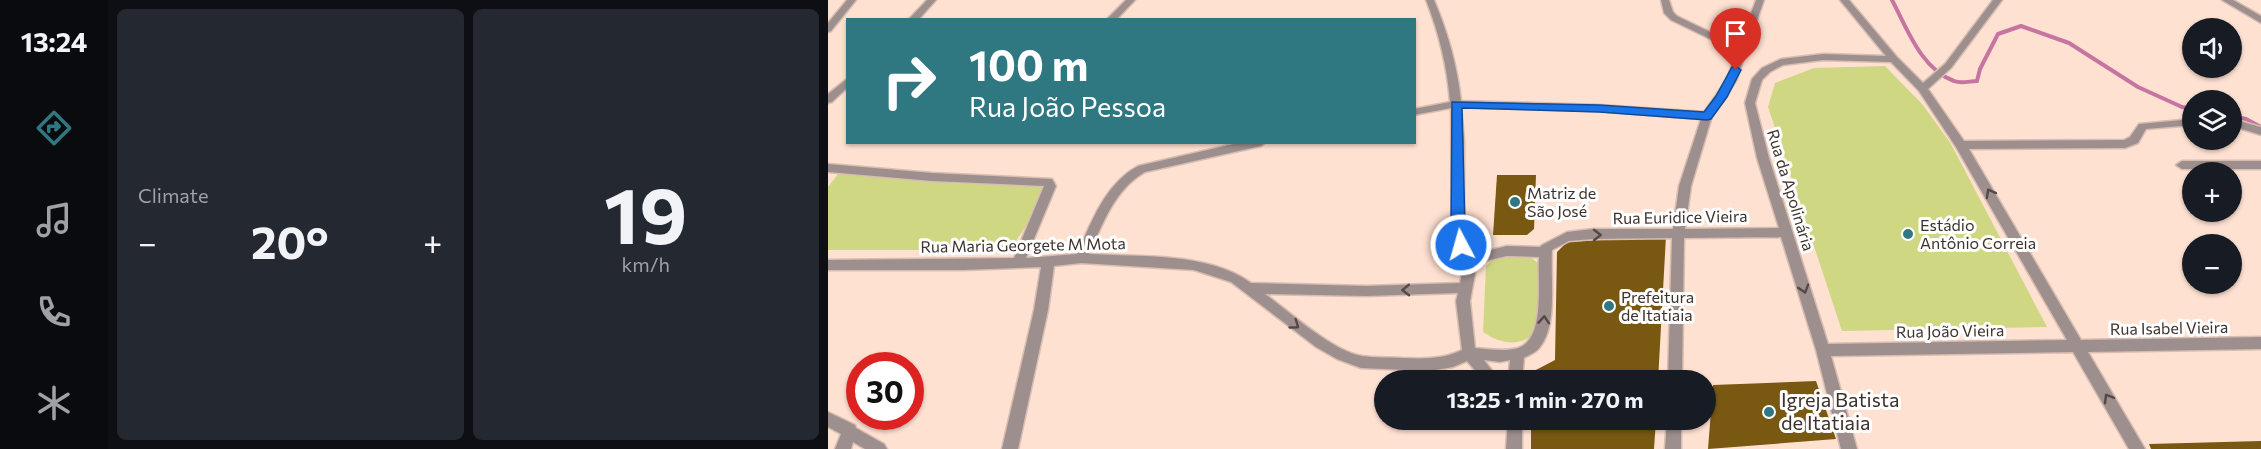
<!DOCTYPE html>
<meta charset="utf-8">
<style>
:root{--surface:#171b24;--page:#242831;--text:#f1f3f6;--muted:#9ea1a6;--accent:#307881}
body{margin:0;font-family:Commissioner,sans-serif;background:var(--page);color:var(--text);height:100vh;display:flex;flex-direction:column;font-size:22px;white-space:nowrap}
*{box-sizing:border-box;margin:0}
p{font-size:20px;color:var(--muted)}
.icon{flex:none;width:33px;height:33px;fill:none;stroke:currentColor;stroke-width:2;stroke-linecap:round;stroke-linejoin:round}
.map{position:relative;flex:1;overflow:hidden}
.side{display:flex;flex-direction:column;gap:9px;padding:9px;background:#0d0f14;width:720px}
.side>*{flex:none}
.hud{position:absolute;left:18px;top:18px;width:570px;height:126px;border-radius:0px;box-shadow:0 2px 4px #0004;background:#307881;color:#fff;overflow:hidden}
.fabs{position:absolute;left:1354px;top:18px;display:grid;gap:12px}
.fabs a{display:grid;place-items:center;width:60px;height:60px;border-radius:50%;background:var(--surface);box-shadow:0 2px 4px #0004;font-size:30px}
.speed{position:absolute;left:18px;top:352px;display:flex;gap:12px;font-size:30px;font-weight:700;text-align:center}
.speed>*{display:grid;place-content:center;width:78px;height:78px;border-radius:50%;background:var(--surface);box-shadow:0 2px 4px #0004;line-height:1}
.speed .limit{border:9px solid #d22;background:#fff;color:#111}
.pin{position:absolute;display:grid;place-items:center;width:51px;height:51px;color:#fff;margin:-62px -26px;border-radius:50% 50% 50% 0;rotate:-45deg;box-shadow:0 0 6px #0007}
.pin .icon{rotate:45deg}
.me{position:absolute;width:66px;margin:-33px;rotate:354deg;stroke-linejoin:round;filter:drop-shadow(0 0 4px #0008)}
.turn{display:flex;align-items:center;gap:21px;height:126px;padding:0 24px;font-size:27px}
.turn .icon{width:78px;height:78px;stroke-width:2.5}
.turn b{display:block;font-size:42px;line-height:51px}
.big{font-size:45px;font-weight:700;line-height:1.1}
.side .tile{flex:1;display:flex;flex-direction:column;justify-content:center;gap:9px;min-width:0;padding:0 21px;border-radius:9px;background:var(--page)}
.side .dial{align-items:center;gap:0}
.dial b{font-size:78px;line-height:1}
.heat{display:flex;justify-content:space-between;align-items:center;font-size:33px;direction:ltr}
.side .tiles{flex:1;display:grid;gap:9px;grid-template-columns:repeat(2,1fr)}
.trip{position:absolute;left:546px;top:370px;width:342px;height:60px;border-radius:30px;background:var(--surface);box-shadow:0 2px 4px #0004;font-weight:700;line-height:60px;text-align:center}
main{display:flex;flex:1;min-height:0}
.menu{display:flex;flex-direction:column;width:108px;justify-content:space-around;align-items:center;background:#090b0e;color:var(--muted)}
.menu .icon{width:42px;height:42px}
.menu .current{color:var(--accent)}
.menu b{font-size:27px;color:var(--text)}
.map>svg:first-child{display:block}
.green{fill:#d0d783}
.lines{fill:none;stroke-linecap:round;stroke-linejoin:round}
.stream{stroke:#c674a0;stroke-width:4}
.building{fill:#795812}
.minor-casing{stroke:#d8beb1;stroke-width:3}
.minor{fill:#9e8f8f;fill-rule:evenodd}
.oneway{stroke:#564945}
.route{fill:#1a73e8;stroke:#114b97;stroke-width:1.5}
.poi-dot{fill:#307881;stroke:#fff;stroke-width:2}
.labels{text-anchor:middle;stroke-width:6;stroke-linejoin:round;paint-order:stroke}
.street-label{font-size:16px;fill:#3e322c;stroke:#fff}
.poi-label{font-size:16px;fill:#3e322c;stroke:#fff;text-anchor:start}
.near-poi-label{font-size:20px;fill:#3e322c;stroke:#fff;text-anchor:start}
</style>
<main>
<nav class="menu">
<b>13:24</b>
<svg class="icon current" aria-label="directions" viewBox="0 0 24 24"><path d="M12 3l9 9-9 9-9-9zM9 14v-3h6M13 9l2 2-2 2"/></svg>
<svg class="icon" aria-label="music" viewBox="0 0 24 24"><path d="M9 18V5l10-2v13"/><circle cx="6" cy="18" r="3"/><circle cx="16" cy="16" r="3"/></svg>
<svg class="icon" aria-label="phone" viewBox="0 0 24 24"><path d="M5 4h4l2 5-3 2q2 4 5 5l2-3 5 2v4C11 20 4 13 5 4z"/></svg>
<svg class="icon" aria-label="climate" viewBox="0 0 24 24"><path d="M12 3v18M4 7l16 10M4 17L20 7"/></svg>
</nav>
<section class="side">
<div class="tiles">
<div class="tile"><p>Climate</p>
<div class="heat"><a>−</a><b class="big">20°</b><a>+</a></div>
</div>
<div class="tile dial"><b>19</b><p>km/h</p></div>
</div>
</section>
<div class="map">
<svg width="1433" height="449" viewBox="0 0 1433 449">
<rect width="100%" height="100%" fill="#ffe1d2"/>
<g class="green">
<path d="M 1057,66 L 1095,105 L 1123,144 L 1219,327 L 1014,331 L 940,107 L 947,83 L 986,68 Z"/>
<path d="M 10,174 L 135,184 L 225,185 L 182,250 L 0,250 L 0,187 Z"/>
<path d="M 699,254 L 711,264 L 710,331 C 693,347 674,345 655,332 L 658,266 L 669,256 Z"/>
</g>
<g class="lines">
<g class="stream">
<path d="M 1064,0 C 1079,28 1093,69 1126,81 C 1133,84 1142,81 1149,81 L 1152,69 L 1170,34 L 1193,26 L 1241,43 L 1310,87 L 1354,107 L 1365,109"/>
<path d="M 1404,116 L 1418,119 L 1433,127"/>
</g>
</g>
<g class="building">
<path d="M 669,175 L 708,175 L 706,229 L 699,235 L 665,235 Z"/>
<path d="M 838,236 L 830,381 L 704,381 L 704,372 L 727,360 L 729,252 L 739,242 Z"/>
<path d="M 988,381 L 1008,439 L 880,449 L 885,385 Z"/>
<path d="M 703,420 L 828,420 L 826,449 L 703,449 Z"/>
<path d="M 1433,441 L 1433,449 L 1323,449 L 1321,444 Z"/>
</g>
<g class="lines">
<defs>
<g id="minor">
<path d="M 19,0 L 28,0 L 3,31 L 0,32 L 0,23 Z"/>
<path d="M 99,0 L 108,0 L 90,20 L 80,20 Z"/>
<path d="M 298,0 L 307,0 L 288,20 L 278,20 Z"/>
<path d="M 598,0 L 606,0 C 620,33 629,65 633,101 L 771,105 L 876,112 L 898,81 L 909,52 L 843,20 L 836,13 L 833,0 L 841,0 L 845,12 L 849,16 L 911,46 L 928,0 L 936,0 L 908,81 L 884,116 L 863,186 L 857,229 L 951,228 L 929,158 L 917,103 L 924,79 L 934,68 L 953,59 L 995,54 L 1058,56 L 1012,0 L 1021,0 L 1069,57 L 1095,83 L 1117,64 L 1165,0 L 1174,0 L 1123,68 L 1100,89 L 1136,141 L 1296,140 L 1302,137 L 1311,124 L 1365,119 L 1365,125 L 1318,129 L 1310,143 L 1297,148 L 1141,149 L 1253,340 L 1433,337 L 1433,349 L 1260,352 L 1317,449 L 1301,449 L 1245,352 L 1003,356 L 1029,449 L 1013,449 L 988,350 L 953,237 L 856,238 L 854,381 L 840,381 L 844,238 L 765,239 L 741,241 L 724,250 C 722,278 730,325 712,347 C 709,352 701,355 696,358 L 694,381 L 680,381 L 682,360 L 672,362 L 656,360 L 672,381 L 656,381 L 639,361 L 625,367 L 602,371 L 533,368 L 509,359 L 488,347 L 403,282 L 366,270 L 253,263 L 226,266 L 220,310 L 190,449 L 174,449 L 206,310 L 213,267 L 135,270 L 0,270 L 0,260 L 186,258 L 216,186 L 104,181 L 0,172 L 0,164 L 104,173 L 224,179 L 228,186 L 198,258 L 249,254 C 264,221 277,184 310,166 L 414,142 L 438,142 L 433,146 L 317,172 C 287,189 275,223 261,254 C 311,257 381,252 423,283 L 538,286 L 632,283 L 637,260 L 627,245 L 624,228 L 623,108 L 586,115 L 586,109 L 622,102 C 619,66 611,33 598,0 ZM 995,60 L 1063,62 L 1091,91 L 1128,147 L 1239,340 L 1000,344 L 941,158 L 927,103 L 934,80 L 942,72 L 955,65 ZM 633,107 L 771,111 L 873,119 L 851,186 L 845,229 L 765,229 L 739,232 L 714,245 L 712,247 L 679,246 L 646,254 L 639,244 L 636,228 L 636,141 ZM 679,256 L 711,257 C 709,281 718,339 690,348 C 676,352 661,349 647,348 L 642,301 L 649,263 ZM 630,293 L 628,301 L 634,350 C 615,359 596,359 575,358 C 562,357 547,358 534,356 C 504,351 462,312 437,294 L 538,296 Z"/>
<path d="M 1394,0 L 1405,0 L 1433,16 L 1433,23 Z"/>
<path d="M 20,78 L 20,87 L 4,102 L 0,103 L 0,94 Z"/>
<path d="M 1404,119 L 1433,127 L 1433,135 L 1404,126 Z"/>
<path d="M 1354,161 L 1433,161 L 1433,169 L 1354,169 L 1348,165 Z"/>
<path d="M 0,412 L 27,425 L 28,428 L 56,444 L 59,449 L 37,449 L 25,442 L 23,449 L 7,449 L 13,434 L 0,427 Z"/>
<path d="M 680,420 L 694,420 L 694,449 L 678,449 Z"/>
<path d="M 839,420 L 853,420 L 853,449 L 837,449 Z"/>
</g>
</defs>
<use href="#minor" class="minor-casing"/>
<use href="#minor" class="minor"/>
</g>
<defs><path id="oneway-chevron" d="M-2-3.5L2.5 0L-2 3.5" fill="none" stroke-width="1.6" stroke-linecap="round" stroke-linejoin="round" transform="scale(1.5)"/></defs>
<g class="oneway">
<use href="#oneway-chevron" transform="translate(1162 193) rotate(-119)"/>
<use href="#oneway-chevron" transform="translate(769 235)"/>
<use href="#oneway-chevron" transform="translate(976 289) rotate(73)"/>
<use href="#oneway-chevron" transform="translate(578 290) rotate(179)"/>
<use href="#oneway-chevron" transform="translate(716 320) rotate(-86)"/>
<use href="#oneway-chevron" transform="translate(467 325) rotate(36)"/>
<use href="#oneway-chevron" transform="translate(1280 398) rotate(-120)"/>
</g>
<path class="route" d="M 908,66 L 913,70 L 899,97 L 883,119 L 879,120 L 771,112 L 634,108 L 637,228 L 640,245 L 638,249 L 629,249 L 623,228 L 624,102 L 771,105 L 876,112 L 888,96 L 904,67 Z"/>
<g class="poi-dot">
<circle cx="687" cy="202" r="6"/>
<circle cx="1080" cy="234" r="6"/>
<circle cx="781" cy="306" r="6"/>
<circle cx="941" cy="412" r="6"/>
</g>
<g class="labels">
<g class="street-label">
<text transform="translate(963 190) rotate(73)" y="6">Rua da Apolinária</text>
<text transform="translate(852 217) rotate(-1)" y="6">Rua Euridice Vieira</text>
<text transform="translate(195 245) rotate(-1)" y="6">Rua Maria Georgete M Mota</text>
<text transform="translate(1341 328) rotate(-1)" y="6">Rua Isabel Vieira</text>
<text transform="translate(1122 331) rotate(-1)" y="6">Rua João Vieira</text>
</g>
<g class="poi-label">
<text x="699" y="199">Matriz de<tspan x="699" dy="18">São José</tspan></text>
<text x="1092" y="231">Estádio<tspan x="1092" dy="18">Antônio Correia</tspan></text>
<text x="793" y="303">Prefeitura<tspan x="793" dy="18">de Itatiaia</tspan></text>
</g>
<g class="near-poi-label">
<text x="953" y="407">Igreja Batista<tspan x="953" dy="23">de Itatiaia</tspan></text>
</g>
</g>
</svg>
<div class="fabs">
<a><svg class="icon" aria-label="sound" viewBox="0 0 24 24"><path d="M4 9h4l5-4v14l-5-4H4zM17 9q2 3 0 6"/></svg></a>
<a><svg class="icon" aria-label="layers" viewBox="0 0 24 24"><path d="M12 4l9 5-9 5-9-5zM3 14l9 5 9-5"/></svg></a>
<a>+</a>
<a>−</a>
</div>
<div class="speed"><div class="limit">30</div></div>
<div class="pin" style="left:908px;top:70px;background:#d93025"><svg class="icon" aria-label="arrive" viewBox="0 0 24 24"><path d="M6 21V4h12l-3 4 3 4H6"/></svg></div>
<svg class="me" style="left:633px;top:245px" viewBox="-20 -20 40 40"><circle r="17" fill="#1a73e8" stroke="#fff" stroke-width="3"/><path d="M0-11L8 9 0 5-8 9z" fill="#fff"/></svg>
<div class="trip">13:25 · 1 min · 270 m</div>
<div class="hud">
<div class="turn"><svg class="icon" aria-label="right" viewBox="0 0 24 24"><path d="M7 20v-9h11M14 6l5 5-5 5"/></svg><div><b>100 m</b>Rua João Pessoa</div></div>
</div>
</div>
</main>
